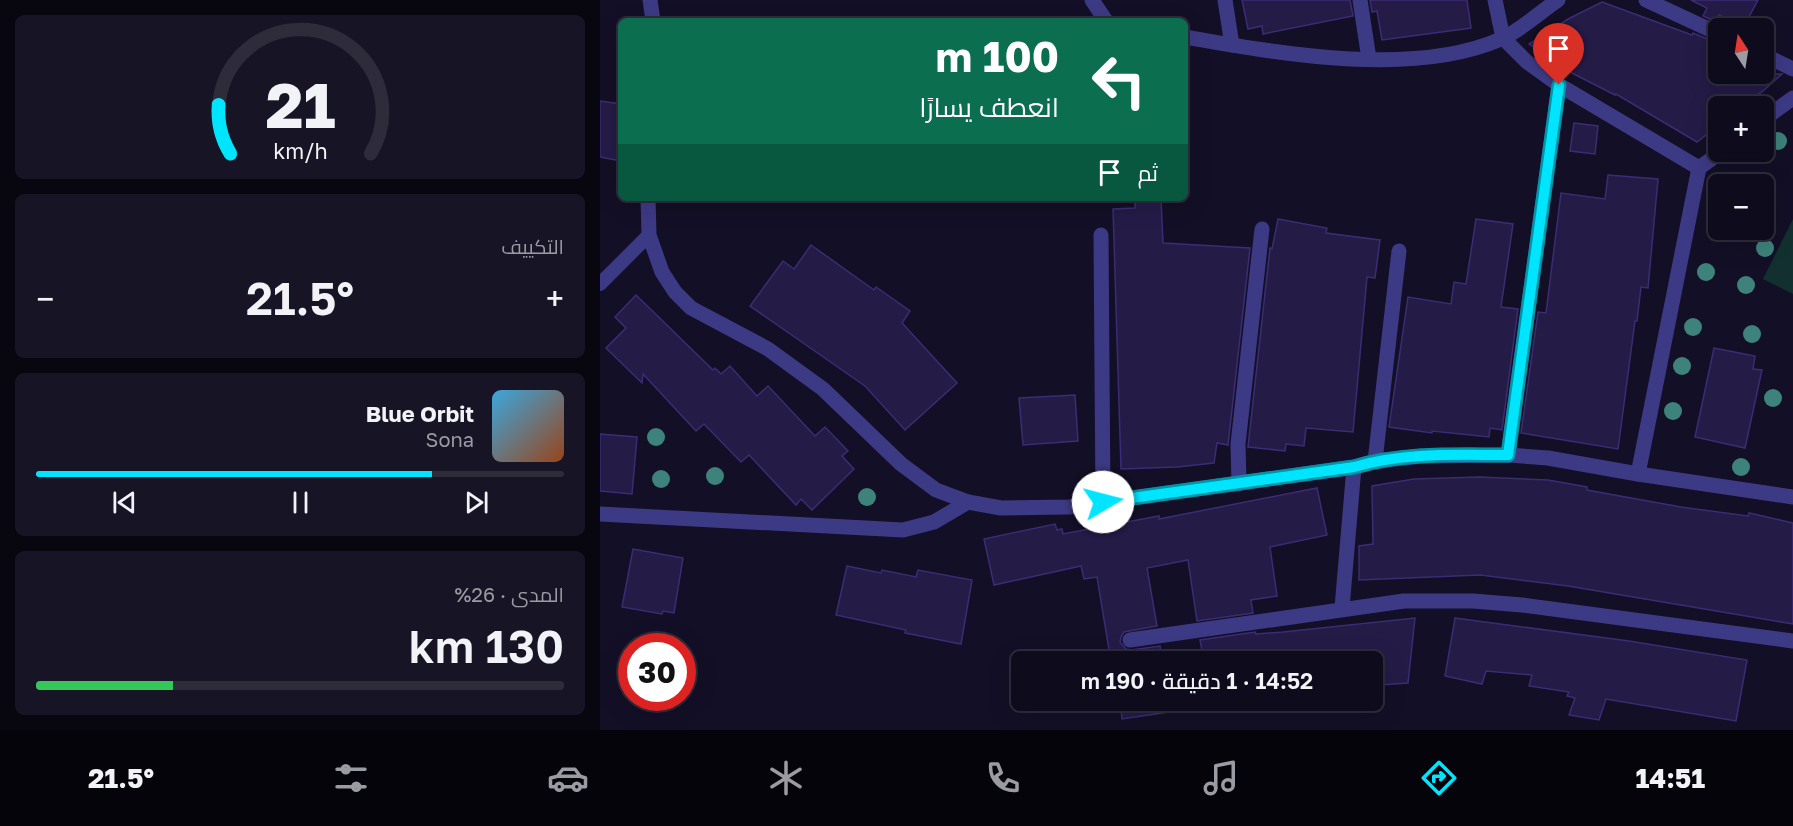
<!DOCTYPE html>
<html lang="ar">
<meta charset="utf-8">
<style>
:root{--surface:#0e0b1c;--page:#171425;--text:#f1f3f6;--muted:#9b9ba3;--line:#2e2b3b;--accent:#00e5ff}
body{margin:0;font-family:"Golos Text",Cairo,sans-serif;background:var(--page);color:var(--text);direction:rtl;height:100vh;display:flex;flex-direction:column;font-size:22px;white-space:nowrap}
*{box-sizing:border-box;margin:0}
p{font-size:20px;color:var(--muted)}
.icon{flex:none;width:33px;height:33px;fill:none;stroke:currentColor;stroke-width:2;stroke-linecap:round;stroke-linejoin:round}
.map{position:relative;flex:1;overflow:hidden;direction:ltr}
.drawer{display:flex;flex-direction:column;gap:15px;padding:15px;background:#08060f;width:600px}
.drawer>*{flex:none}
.guide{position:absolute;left:18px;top:18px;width:570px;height:183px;border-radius:9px;box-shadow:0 6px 24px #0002,0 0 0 2px var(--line);direction:rtl;background:#0b6e4f;color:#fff;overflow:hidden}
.needle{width:39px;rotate:348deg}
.buttons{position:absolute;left:1108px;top:18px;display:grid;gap:12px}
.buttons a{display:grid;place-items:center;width:66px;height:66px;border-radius:9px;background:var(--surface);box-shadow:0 6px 24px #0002,0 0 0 2px var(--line);font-size:30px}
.speed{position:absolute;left:18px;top:633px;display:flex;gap:12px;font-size:30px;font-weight:700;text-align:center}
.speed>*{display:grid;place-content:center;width:78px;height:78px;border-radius:50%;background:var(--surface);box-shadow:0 6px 24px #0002,0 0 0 2px var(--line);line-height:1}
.speed .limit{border:9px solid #d22;background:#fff;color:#111}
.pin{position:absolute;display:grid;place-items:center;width:51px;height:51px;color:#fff;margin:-62px -26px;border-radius:50% 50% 50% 0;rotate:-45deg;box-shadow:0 0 6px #0007}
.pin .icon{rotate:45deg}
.me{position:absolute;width:66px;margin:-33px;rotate:82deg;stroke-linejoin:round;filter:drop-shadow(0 0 4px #0008)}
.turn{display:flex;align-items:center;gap:21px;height:126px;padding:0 30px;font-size:27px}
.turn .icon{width:78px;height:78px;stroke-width:2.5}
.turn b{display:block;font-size:42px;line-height:51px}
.then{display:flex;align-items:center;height:57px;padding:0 30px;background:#0003;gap:12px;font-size:22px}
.big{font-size:45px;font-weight:600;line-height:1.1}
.drawer .card{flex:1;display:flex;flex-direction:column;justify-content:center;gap:9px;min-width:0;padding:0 21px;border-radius:9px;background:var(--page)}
.drawer .dial{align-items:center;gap:0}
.dial svg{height:156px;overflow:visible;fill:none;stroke:var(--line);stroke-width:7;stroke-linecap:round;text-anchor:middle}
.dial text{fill:var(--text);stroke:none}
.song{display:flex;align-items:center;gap:18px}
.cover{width:72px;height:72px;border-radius:9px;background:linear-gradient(135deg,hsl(200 70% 55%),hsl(20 70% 35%))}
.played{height:6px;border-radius:3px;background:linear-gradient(90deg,var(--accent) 75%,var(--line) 75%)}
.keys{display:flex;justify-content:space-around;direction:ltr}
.heat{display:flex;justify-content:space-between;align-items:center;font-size:33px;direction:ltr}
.charge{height:9px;border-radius:4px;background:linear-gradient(90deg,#34c759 26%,var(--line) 0)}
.trip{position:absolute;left:411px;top:651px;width:372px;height:60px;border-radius:9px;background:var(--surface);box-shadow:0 6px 24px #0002,0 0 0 2px var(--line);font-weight:600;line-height:60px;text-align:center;direction:rtl}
.dock{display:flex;height:96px;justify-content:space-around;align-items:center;background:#06040b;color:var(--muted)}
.dock .icon{width:42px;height:42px}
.dock .current{color:var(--accent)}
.dock b{font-size:27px;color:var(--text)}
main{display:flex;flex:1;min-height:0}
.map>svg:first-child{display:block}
.green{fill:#12302f}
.building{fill:#241b47;stroke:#3b2d73;stroke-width:1.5}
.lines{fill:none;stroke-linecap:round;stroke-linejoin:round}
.lane{stroke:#3d3a85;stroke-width:14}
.street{stroke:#3d3a85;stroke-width:15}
.tree{fill:#3d827b}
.route-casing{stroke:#0095a6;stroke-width:15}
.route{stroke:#00e5ff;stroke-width:10}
</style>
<main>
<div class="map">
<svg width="1193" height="730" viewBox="0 0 1193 730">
<rect width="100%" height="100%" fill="#130f26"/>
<path class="green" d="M 1193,219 L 1193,294 L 1163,279 Z"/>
<g class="building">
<path d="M 642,0 L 750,0 L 753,16 L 663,34 L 662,26 L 648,29 Z"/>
<path d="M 770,0 L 867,0 L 871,28 L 782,40 L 777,11 L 772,12 Z"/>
<path d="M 1091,0 L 1158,0 L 1143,28 L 1119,15 L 1119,23 L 1103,16 L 1107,8 Z"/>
<path d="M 1002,2 L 1092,35 L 1093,33 L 1119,44 L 1118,74 L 1182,74 L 1162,92 L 1139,106 L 1119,106 L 1119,125 L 1097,142 L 1016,94 L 1015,95 L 972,73 L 929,44 L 968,19 Z"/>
<path d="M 0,101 L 21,104 L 21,161 L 0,157 Z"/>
<path d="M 974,123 L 998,126 L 995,154 L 970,151 Z"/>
<path d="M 1008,175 L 1058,179 L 1048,288 L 1041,287 L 1037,321 L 1035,321 L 1018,449 L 921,433 L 938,312 L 946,313 L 961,193 L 1005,199 Z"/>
<path d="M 535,198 L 561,198 L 563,243 L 650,248 L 628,445 L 617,443 L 614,463 L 577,467 L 521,469 L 513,209 L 535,208 Z"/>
<path d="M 678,219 L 727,228 L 726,233 L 780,240 L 775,278 L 767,277 L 753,432 L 706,428 L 704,446 L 686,444 L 685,451 L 648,447 L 670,248 L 672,249 Z"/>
<path d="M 876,219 L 913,224 L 901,307 L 918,309 L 902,430 L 890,428 L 889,437 L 832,431 L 832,433 L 789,427 L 808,297 L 851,304 L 854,282 L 866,284 Z"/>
<path d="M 211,245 L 274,290 L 276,287 L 310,311 L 302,323 L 357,383 L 305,430 L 265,386 L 150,306 L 183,261 L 194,269 Z"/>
<path d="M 36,295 L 113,370 L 115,368 L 121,374 L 130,366 L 157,396 L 168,386 L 215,436 L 225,427 L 248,451 L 242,456 L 254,469 L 212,510 L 201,499 L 196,505 L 149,455 L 141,462 L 104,424 L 96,431 L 43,374 L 42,383 L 6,348 L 26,328 L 15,317 Z"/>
<path d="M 1114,348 L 1155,356 L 1153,369 L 1162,370 L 1145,448 L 1095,437 Z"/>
<path d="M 475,395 L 478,441 L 423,445 L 419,398 Z"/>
<path d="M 0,434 L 37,437 L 32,494 L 0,491 Z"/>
<path d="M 879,477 L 948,480 L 987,487 L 987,490 L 1081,507 L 1148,516 L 1149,513 L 1193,523 L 1193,624 L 968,586 L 880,575 L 759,580 L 759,546 L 773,544 L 772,486 L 814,479 Z"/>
<path d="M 717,488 L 727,535 L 670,547 L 677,596 L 651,600 L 653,613 L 597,621 L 588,560 L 547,568 L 557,626 L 524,632 L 521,637 L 520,642 L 526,649 L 531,650 L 560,646 L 562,662 L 511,662 L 497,577 L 484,579 L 481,566 L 394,585 L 384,539 L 455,524 L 457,530 L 462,529 L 463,534 L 559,516 L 559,519 Z"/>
<path d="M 33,549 L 83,558 L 74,613 L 63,611 L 62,614 L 22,607 Z"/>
<path d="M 247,566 L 281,573 L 282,570 L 316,577 L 318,570 L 372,580 L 361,644 L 305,633 L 306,630 L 236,615 Z"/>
<path d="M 815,618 L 808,683 L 780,685 L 783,663 L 772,664 L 772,662 L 604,662 L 600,640 L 655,632 L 656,634 L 683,632 Z"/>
<path d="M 855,618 L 1029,641 L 1147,660 L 1136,721 L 1006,699 L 999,720 L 969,715 L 975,698 L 967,696 L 969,692 L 929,686 L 932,675 L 886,671 L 882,684 L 845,676 Z"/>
<path d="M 520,700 L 566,700 L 568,712 L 522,719 Z"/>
</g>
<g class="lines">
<path class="lane" d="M 0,284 L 49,235"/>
<g class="street">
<path d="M 50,0 L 53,21"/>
<path d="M 492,0 L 506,21"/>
<path d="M 625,0 L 632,45"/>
<path d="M 760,0 L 769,59"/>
<path d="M 895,0 L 903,38 L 927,62 L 959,85 L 1099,168"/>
<path d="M 1046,0 L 1119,34"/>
<path d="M 585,37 C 678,53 812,78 901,39 C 920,31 940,12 958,0"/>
<path d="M 1164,55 L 1193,69"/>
<path d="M 1164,119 L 1193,98"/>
<path d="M 48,198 L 49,235 L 62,272 L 75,292 L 91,308 L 168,349 L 223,389 L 301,464 L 336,490 L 368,502 L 401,508 L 469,507 L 754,467 L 775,461 L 822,456 L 908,455 L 948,458 L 1038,474 L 1193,497"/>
<path d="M 501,235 L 503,502"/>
<path d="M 908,455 L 959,85"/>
<path d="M 775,461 L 799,251"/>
<path d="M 1038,474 L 1099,168 L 1121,152"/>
<path d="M 639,484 L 638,444 L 662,229"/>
<path d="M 0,514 L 303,530 L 334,522 L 368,502"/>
<path d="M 742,608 L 754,467"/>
<path d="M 530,640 L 804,601 L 873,601 L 922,605 L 1193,641"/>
</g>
</g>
<g class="tree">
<circle cx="1178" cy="141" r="9"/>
<circle cx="1165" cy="248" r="9"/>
<circle cx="1106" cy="272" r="9"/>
<circle cx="1146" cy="285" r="9"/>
<circle cx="1093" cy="327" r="9"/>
<circle cx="1152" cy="334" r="9"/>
<circle cx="1082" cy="366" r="9"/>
<circle cx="1173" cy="398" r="9"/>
<circle cx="1073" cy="411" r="9"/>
<circle cx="56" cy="437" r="9"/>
<circle cx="1141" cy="467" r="9"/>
<circle cx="115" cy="476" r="9"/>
<circle cx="61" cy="479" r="9"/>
<circle cx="267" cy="497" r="9"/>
</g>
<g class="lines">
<defs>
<path id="route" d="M 503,502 L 754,467 C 804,452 857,455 908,455 L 959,85"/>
</defs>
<use href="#route" class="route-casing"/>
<use href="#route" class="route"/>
</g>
</svg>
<div class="buttons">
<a><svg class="needle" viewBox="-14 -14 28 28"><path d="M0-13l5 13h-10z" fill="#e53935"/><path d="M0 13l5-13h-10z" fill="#9b9ba3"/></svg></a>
<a>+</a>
<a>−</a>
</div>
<div class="speed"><div class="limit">30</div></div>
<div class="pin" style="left:959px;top:85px;background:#d93025"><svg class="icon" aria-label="arrive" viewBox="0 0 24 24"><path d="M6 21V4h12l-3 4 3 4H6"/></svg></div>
<svg class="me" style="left:503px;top:502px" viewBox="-20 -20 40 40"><circle r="19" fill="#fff"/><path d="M0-13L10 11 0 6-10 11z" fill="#00e5ff"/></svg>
<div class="trip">14:52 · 1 دقيقة · 190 m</div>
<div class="guide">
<div class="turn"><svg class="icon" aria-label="left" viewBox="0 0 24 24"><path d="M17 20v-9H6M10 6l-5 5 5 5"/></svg><div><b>100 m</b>انعطف يسارًا</div></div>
<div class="then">ثم<svg class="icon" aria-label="arrive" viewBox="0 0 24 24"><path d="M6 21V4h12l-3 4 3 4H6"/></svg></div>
</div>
</div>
<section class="drawer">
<div class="card dial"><svg viewBox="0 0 100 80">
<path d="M14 69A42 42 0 1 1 86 69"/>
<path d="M14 69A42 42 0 0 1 8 44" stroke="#00e5ff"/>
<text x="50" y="56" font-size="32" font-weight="700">21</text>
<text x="50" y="72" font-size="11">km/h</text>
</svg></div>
<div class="card"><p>التكييف</p>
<div class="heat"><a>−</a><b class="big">21.5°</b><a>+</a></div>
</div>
<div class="card">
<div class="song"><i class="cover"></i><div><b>Blue Orbit</b><p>Sona</p></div></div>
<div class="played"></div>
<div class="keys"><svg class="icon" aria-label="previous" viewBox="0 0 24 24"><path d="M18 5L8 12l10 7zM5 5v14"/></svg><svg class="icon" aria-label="pause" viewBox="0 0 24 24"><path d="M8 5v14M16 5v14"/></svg><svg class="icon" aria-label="next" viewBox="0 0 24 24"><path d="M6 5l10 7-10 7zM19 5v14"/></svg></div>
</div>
<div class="card"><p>المدى · 26%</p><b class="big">130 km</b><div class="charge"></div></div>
</section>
</main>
<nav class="dock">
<b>14:51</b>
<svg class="icon current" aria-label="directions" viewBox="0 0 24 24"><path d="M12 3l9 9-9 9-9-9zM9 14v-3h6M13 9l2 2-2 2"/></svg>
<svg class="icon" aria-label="music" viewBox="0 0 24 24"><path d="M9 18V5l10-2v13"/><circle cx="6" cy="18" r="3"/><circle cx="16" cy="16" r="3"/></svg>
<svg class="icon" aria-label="phone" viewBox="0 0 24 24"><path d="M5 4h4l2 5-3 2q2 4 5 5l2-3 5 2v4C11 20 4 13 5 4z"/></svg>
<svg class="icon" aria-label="climate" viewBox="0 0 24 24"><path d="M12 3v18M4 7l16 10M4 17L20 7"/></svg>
<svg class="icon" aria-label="car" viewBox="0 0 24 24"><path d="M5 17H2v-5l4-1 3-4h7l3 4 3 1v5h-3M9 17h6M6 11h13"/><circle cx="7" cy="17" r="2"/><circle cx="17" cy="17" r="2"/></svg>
<svg class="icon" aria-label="filters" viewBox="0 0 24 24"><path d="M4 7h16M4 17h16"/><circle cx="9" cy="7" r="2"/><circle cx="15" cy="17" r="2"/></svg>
<b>21.5°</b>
</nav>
